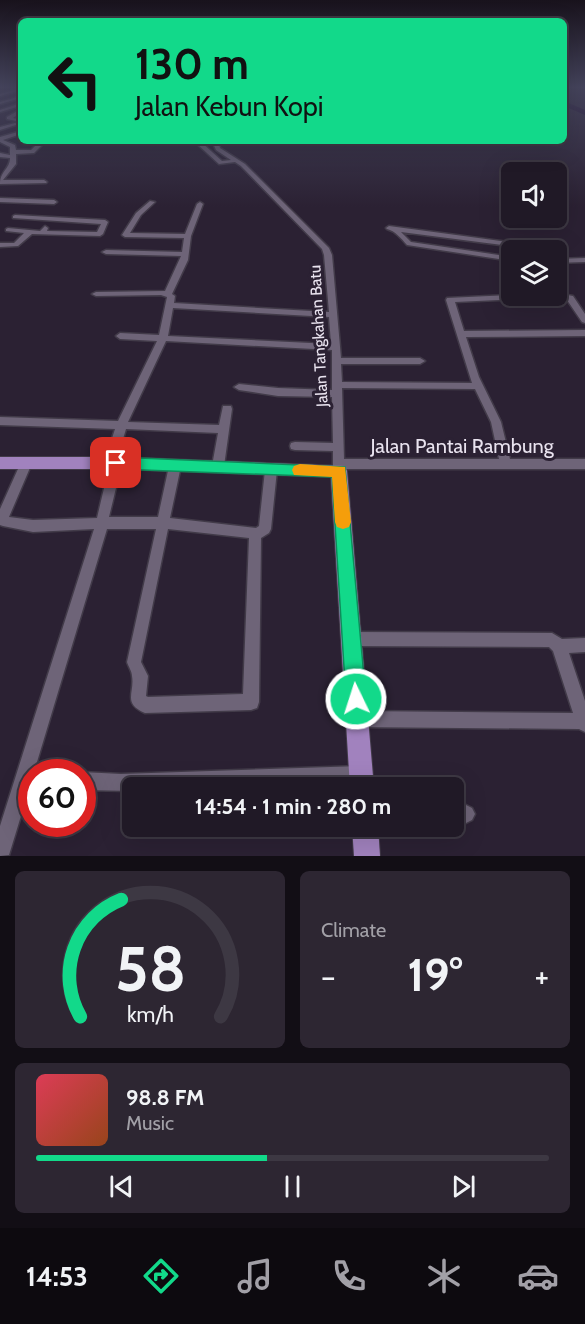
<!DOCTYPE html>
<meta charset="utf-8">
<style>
:root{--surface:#201926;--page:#2d2632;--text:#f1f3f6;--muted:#a2a0a7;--line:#3d3843;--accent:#12d98a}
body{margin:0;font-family:Cabin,sans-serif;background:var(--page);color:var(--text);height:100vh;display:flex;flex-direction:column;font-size:22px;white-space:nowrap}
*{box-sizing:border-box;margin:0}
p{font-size:20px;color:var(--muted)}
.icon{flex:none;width:33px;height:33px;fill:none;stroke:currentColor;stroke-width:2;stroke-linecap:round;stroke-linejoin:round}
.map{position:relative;height:856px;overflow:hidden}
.side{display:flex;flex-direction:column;gap:15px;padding:15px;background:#120e15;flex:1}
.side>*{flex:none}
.hud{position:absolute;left:18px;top:18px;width:549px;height:126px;border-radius:9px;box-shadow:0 6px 24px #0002,0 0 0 2px var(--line);background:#12d98a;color:#111;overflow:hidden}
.tools{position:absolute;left:501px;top:162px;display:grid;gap:12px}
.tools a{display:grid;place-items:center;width:66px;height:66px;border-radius:9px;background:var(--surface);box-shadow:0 6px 24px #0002,0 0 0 2px var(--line);font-size:30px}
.speed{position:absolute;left:18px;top:759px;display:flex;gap:12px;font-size:30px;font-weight:700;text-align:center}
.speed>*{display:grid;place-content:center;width:78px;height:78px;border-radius:50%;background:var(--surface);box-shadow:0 6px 24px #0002,0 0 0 2px var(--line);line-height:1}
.speed .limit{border:9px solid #d22;background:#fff;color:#111}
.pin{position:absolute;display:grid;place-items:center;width:51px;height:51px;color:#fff;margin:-26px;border-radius:12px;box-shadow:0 3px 9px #0006}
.me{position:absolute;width:66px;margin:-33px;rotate:356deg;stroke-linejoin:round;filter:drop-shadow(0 0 4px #0008)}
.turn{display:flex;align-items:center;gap:21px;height:126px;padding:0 18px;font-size:27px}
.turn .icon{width:78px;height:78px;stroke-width:2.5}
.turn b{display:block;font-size:42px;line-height:51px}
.big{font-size:45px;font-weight:700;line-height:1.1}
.side .widget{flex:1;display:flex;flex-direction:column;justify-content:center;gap:9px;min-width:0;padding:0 21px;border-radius:9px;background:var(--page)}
.side .dial{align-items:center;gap:0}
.dial svg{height:156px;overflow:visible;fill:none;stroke:var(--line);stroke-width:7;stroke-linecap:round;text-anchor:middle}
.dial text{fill:var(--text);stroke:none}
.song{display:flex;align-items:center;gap:18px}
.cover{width:72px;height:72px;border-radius:9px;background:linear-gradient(135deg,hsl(350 70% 55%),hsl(20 70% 35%))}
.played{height:6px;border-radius:3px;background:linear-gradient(90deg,var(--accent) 45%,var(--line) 45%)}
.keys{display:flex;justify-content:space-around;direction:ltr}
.heat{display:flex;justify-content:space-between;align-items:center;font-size:33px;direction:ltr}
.side .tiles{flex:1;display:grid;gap:15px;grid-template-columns:1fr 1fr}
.widget:last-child{grid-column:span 2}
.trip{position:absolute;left:122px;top:777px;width:342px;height:60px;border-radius:9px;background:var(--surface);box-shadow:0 6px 24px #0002,0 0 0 2px var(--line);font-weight:700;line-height:60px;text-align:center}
.menu{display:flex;height:96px;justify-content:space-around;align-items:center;background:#0d0a0f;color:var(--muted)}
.menu .icon{width:42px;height:42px}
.menu .selected{color:var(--accent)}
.menu b{font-size:27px;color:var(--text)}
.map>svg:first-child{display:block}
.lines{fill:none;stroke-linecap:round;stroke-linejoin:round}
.river{fill:#170027;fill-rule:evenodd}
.street-casing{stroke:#423b49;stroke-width:3}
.primary-casing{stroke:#423b49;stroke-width:2}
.street{fill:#6e6478;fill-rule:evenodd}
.primary{fill:#a182be;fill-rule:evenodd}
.route{fill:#12d98a;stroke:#0c8d5a;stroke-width:1.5}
.slow{fill:#f59e0b}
.labels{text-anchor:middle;stroke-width:6;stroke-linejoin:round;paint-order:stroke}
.far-street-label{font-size:16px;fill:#e9e3ef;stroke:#2b2133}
.street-label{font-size:20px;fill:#e9e3ef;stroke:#2b2133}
</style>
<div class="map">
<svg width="585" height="856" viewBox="0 0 585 856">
<rect width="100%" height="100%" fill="#2b2133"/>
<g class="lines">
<path class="river" d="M 564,101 L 585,110 L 585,115 L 564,106 Z"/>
<defs>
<g id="street">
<path d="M 21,88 L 21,90 L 0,96 L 0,94 Z"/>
<path d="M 21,96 L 21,98 L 0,104 L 0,102 Z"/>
<path d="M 18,104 L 20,106 L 0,112 L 0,110 Z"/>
<path d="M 21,109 L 21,112 L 13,118 L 21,120 L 21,122 L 7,119 L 7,117 Z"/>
<path d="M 15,123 L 19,124 L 0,130 L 0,127 Z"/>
<path d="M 21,131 L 21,134 L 3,140 L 15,145 L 16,150 L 31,150 L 40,141 L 46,141 L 34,153 L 16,154 L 16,164 L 3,180 L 44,180 L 47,182 L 46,183 L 0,184 C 0,171 10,169 10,158 L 0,157 L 0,153 L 10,155 L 10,147 L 0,142 L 0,137 Z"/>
<path d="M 191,141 L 200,141 L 222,161 L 231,160 L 216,150 L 212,141 L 218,141 L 220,148 L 245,164 L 329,248 L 332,255 L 341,358 L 420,358 L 425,361 L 420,364 L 341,364 L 342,382 L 472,383 L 446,300 L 447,298 L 512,295 L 548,296 L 544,298 L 455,302 L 464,331 L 585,330 L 585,336 L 466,337 L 479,377 L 501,422 L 510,459 L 585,459 L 585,469 L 345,469 L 343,474 L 339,476 L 335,474 L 333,471 L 333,451 L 295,450 L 291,449 L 290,446 L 291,443 L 295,442 L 333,443 L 332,397 L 278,396 L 239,390 L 234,387 L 239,384 L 278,388 L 332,390 L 332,350 L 166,341 L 128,422 L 219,425 L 223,406 L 231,406 L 232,409 L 224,466 L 222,469 L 218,471 L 214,469 L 212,466 L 218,433 L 126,429 L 117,459 L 122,463 L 109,517 L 158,517 L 169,466 L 171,463 L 175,461 L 179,463 L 181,466 L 170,518 L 256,528 L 259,526 L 265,470 L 267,467 L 271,465 L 275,467 L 277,470 L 271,529 L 269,533 L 261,538 L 259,702 L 257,708 L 251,710 L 145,713 C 122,703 135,693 132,676 C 132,671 128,666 127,662 L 156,529 L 107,529 L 34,772 L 32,772 L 32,780 L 9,855 L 0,856 L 0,826 L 94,529 L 33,532 L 3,526 L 0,525 L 0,509 L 22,460 L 26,458 L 30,460 L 32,463 L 9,517 L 33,520 L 97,518 L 109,467 L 106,466 L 104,463 L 115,429 L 0,425 L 0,417 L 118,421 L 157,341 L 120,339 L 116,336 L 120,333 L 159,335 L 167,297 L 161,295 L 96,296 L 92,294 L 96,292 L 165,291 L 181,256 L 106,254 L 102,252 L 106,250 L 182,252 L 184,238 L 125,237 L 122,235 L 136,213 L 150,201 L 155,202 L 141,215 L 130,233 L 185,234 L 197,204 L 200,202 L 203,204 L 191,236 L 188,260 L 172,294 L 175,296 L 174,303 L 329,312 L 324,255 L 322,249 L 241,166 L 235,162 L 219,164 L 196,143 ZM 173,308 L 329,317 L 331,344 L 168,336 ZM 342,388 L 475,389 L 491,422 L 499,459 L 344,459 ZM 168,529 L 249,538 L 243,694 L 148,697 L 146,696 L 148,676 L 141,662 Z"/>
<path d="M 0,198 L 54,200 L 57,202 L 54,204 L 0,202 Z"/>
<path d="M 15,215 L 105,220 L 108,222 L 103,234 L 100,236 L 32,234 L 18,246 L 0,247 L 0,243 L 14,243 L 24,233 L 6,231 L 6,229 L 8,228 L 40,231 L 45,226 L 48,228 L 47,231 L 97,232 L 101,224 L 13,218 L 13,216 Z"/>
<path d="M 389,226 L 552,248 L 556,250 L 540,250 L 401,232 L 411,242 L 512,257 L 512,261 L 407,245 C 401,238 395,231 387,229 L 386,228 Z"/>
<path d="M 585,258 L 585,262 L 556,263 L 556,259 Z"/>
<path d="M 556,293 L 573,296 L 585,314 L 585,323 L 582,322 L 567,300 L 553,297 L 552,296 L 556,296 Z"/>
<path d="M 352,632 L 552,633 L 562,639 L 585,638 L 585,652 L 569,653 L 585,701 L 585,732 L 579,729 L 357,727 L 351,725 L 349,719 L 351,713 L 357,711 L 573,713 L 553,651 L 549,647 L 352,646 L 347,644 L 345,639 L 347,634 Z"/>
<path d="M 361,766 L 367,769 L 370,775 L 367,781 L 361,784 L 242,788 L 132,788 L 132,791 L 82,790 L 82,772 L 121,774 Z"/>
<path d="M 453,805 L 466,805 L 472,808 L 475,814 L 472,820 L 466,823 L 453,823 Z"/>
</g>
<g id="primary">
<path d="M 0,457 L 116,457 L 345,466 L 347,471 L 374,788 L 350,788 L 331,477 L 116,469 L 0,469 Z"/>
<path d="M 352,826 L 378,826 L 380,856 L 354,856 Z"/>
</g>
</defs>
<use href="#street" class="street-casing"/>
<use href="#primary" class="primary-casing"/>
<use href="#street" class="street"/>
<use href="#primary" class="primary"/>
</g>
<linearGradient id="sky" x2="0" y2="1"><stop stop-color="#18121c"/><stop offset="0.42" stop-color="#44435b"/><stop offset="1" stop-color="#44435b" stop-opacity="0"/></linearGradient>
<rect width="585" height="207" fill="url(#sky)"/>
<path class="route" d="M 116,457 L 345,467 L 366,699 L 363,706 L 356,709 L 349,706 L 346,699 L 332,477 L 116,469 L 111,467 L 109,463 L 111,459 Z"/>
<path class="slow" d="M 300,464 L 345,467 L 351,522 L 349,527 L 343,529 L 337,527 L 335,522 L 332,477 L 294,475 L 292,470 L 294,466 Z"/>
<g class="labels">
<g class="far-street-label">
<text transform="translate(318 336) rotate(-93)" y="6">Jalan Tangkahan Batu</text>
</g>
<g class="street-label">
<text x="462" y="453">Jalan Pantai Rambung</text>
</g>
</g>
</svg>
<div class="tools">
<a><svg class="icon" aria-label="sound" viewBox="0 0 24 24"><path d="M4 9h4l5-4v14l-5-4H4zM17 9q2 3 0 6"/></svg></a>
<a><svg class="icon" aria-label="layers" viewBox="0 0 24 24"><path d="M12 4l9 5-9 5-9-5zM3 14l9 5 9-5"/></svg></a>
</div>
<div class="speed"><div class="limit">60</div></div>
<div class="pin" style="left:116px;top:463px;background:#d93025"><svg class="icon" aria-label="arrive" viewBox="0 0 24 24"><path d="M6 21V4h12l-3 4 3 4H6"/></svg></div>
<svg class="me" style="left:356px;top:699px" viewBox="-20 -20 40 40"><circle r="17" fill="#12d98a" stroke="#fff" stroke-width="3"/><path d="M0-11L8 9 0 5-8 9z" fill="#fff"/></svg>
<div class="trip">14:54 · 1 min · 280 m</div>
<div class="hud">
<div class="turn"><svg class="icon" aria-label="left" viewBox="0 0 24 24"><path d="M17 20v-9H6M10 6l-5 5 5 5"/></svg><div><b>130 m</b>Jalan Kebun Kopi</div></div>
</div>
</div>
<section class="side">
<div class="tiles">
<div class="widget dial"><svg viewBox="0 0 100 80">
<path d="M14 69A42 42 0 1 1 86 69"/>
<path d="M14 69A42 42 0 0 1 35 9" stroke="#12d98a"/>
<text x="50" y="56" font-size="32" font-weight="700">58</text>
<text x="50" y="72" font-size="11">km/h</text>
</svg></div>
<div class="widget"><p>Climate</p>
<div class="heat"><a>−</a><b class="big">19°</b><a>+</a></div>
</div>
<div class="widget">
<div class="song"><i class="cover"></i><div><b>98.8 FM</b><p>Music</p></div></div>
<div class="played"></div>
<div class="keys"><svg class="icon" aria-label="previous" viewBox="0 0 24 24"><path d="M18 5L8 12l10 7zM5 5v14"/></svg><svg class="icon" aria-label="pause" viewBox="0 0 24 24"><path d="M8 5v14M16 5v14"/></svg><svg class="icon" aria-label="next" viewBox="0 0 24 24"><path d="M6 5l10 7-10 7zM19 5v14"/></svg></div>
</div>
</div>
</section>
<nav class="menu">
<b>14:53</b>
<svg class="icon selected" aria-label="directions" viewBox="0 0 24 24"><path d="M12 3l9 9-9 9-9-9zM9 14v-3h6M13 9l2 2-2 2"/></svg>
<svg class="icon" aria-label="music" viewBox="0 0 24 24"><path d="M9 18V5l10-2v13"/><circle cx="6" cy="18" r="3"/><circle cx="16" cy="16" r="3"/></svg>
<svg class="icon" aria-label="phone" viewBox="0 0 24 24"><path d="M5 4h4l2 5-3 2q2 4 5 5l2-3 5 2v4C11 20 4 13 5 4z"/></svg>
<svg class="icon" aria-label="climate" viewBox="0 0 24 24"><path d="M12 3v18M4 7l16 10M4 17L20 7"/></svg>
<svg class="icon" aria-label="car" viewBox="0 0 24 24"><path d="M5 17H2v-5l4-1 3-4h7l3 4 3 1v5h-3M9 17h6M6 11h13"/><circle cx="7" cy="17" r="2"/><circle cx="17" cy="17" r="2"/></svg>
</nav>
